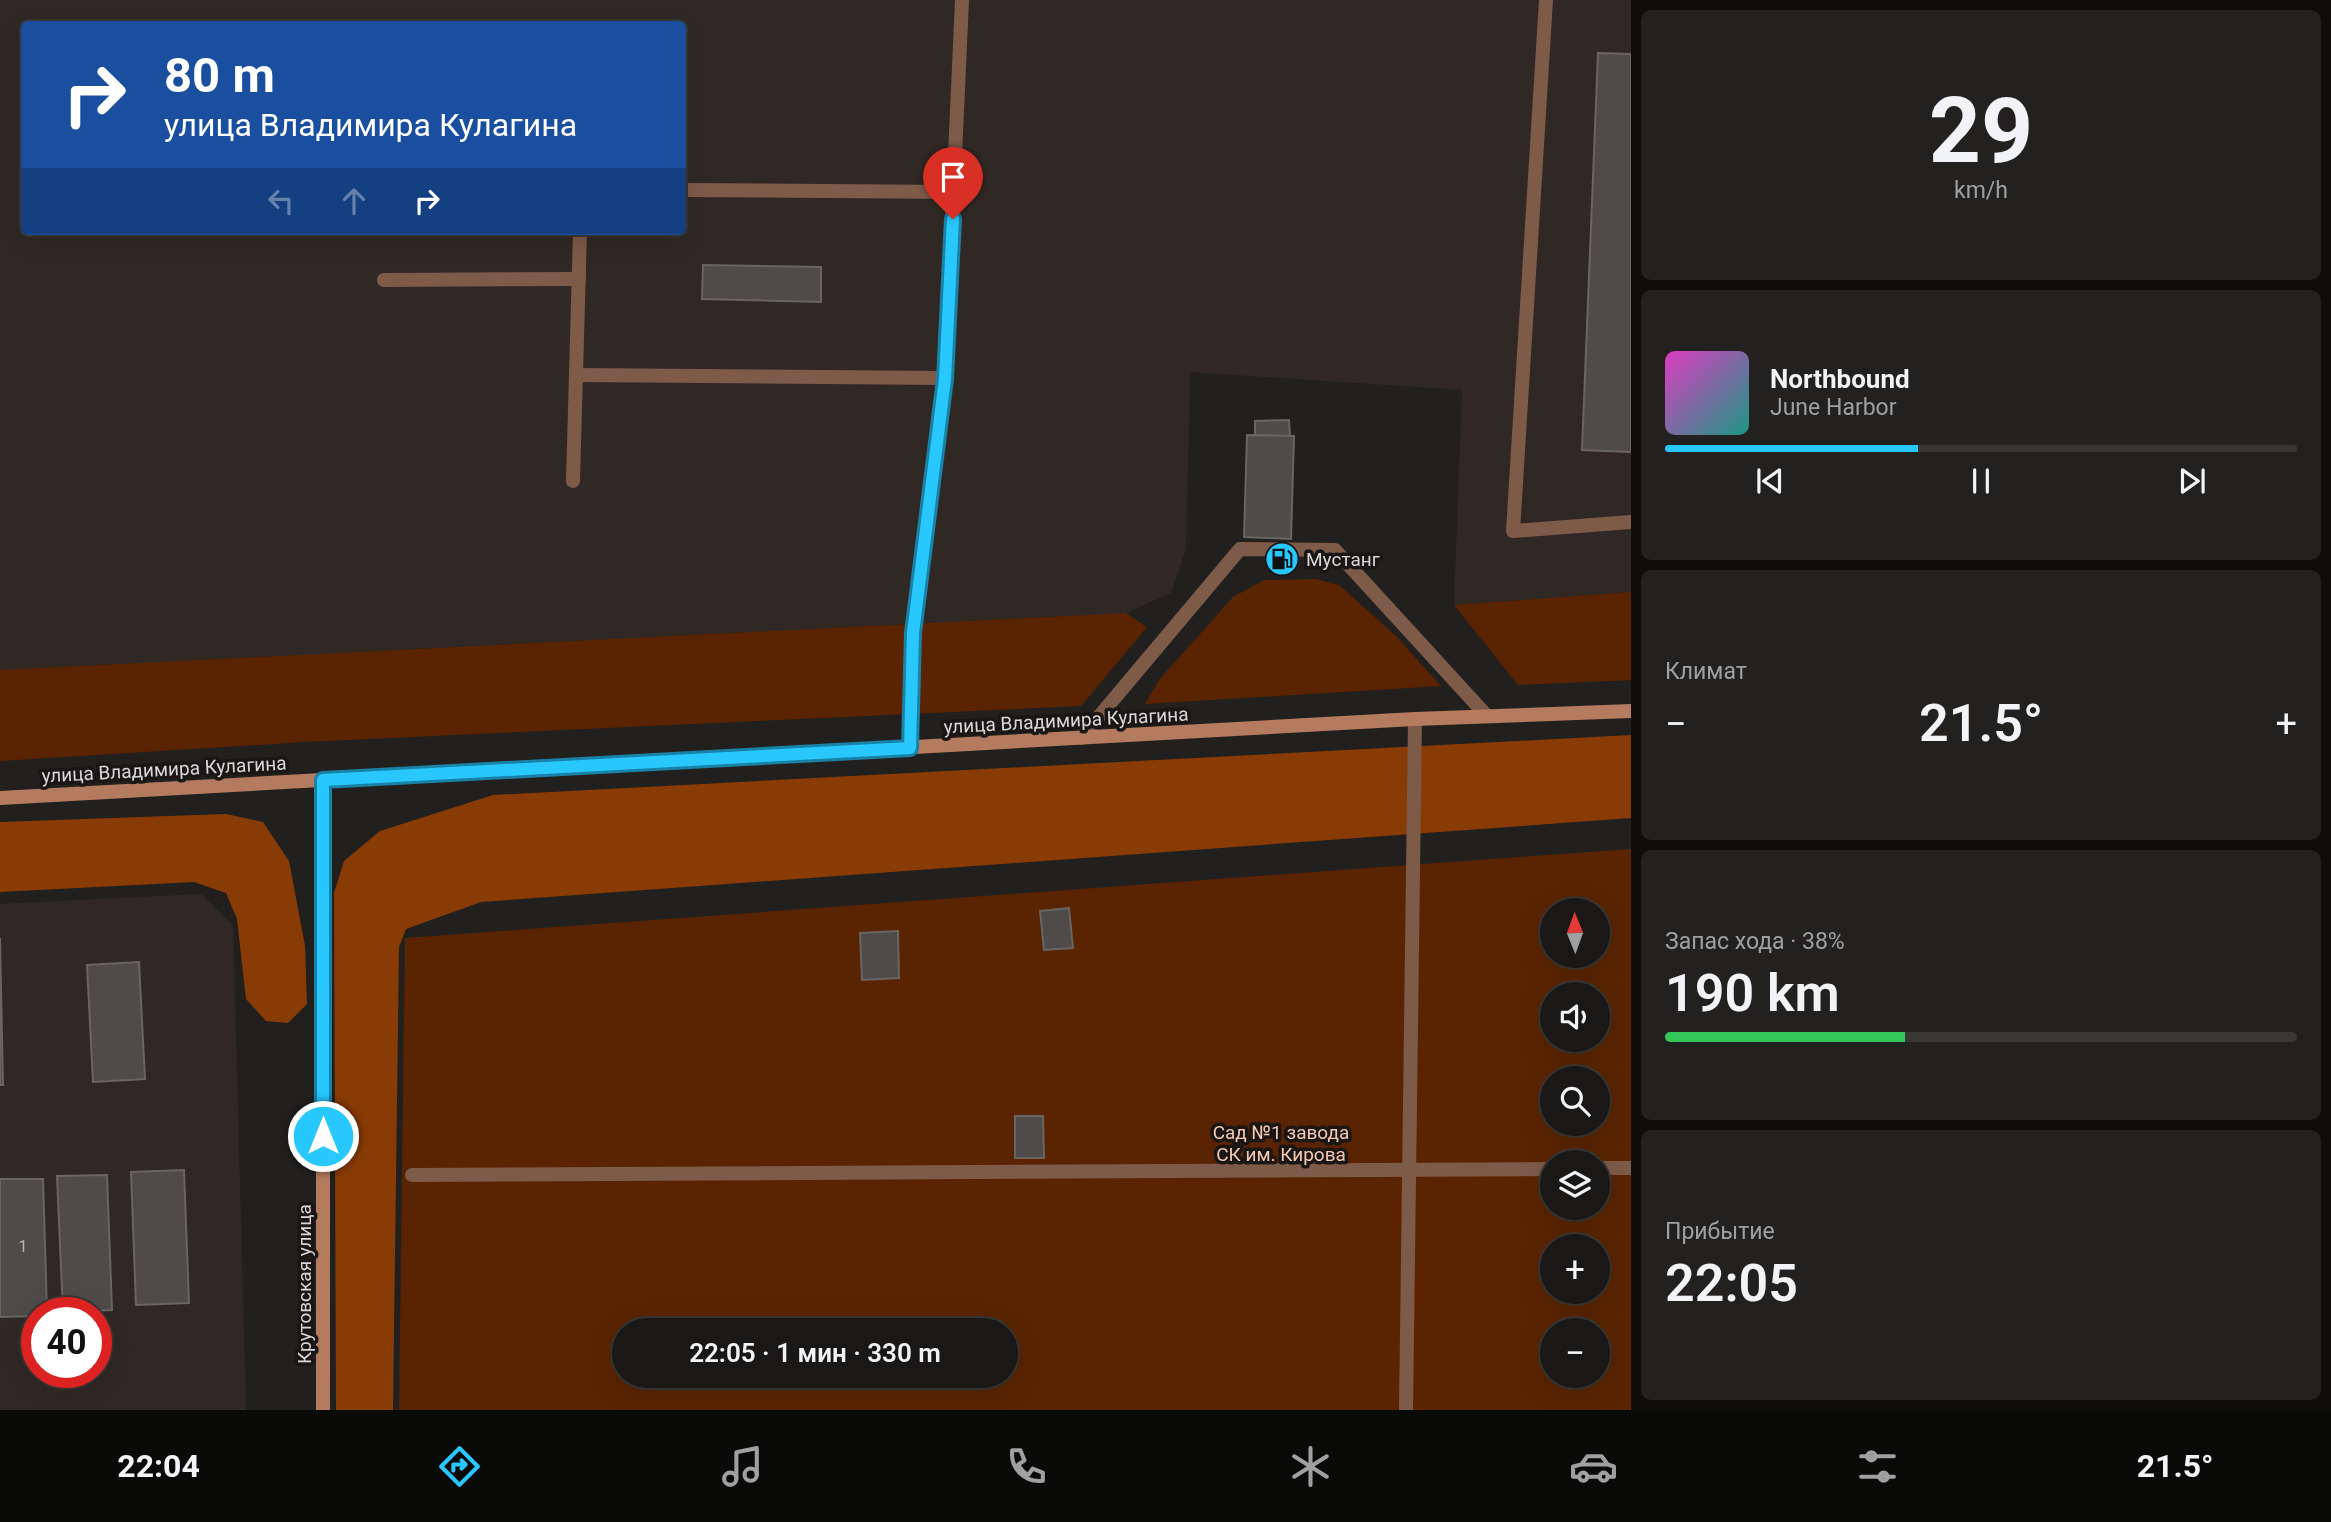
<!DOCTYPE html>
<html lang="ru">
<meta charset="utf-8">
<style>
:root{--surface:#1a1816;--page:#23211f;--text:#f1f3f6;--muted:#9fa0a1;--line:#383735;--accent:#28c8ff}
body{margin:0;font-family:Roboto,sans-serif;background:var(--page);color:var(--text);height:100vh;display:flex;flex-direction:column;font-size:26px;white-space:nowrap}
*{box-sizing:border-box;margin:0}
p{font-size:23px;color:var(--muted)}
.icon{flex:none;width:38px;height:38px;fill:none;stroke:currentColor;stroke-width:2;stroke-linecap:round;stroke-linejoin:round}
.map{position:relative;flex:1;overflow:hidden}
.sheet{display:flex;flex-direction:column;gap:10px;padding:10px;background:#0e0d0c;width:700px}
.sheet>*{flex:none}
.guide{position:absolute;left:21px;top:21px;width:665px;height:214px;border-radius:7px;box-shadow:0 7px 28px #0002,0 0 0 2px var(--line);background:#1a4fa0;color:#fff;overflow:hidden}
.needle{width:46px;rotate:359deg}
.buttons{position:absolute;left:1540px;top:898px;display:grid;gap:14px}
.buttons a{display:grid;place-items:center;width:70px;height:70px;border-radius:50%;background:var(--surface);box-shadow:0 7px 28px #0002,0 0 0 2px var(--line);font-size:35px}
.speed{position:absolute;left:21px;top:1297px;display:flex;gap:14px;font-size:35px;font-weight:700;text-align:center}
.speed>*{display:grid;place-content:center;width:91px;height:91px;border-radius:50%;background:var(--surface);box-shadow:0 7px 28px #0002,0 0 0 2px var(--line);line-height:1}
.speed .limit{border:10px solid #d22;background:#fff;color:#111}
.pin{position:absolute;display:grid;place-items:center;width:60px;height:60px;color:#fff;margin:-72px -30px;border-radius:50% 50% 50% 0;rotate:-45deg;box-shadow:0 0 7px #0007}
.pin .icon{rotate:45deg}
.me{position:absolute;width:77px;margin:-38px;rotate:0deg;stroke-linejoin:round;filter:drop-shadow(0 0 5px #0008)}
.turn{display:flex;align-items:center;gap:24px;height:147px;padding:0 28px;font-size:32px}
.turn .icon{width:91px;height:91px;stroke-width:2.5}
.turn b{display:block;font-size:49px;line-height:60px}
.lanes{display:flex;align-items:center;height:66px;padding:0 28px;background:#0003;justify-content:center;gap:35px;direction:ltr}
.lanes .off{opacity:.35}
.big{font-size:52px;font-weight:600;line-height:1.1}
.sheet .card{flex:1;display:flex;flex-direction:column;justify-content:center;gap:10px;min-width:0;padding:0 24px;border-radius:10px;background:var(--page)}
.sheet .dial{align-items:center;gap:0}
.dial b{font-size:91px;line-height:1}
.song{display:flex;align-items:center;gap:21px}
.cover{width:84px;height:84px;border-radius:10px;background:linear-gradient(135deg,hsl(310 70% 55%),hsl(170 70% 35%))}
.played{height:7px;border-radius:4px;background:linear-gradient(90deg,var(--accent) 40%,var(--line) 40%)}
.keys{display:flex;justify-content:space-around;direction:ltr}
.heat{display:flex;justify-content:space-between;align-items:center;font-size:38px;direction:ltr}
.charge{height:10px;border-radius:5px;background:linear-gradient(90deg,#34c759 38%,var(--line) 0)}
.trip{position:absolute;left:612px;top:1318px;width:406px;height:70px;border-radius:35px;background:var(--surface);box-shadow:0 7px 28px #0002,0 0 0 2px var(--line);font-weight:600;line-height:70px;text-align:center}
.tab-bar{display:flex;height:112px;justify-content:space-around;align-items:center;background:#0a0a09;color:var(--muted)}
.tab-bar .icon{width:49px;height:49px}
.tab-bar .selected{color:var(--accent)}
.tab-bar b{font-size:32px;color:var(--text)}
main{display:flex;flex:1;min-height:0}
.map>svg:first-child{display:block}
.built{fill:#302824;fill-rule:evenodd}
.green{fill:#5a2402;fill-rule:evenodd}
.forest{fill:#893b05}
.building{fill:#4e4b4a;stroke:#686563;stroke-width:2}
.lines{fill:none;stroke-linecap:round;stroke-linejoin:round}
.lane{stroke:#7e5a49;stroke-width:14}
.secondary{stroke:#b47b5e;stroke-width:14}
.route-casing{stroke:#1a82a6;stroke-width:18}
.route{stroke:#28c8ff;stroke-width:12}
.labels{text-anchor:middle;stroke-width:7;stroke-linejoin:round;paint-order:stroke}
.number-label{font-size:16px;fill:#b6b4b4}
.poi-label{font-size:19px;fill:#d9d7d7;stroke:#191615;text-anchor:start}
.street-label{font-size:19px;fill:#d9d7d7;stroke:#191615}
.park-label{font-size:19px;fill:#f6c9b2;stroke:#191615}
</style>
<main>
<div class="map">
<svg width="1631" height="1410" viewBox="0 0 1631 1410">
<rect width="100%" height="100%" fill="#22201e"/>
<g class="built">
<path d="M 0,0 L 1631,0 L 1631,592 L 1454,605 L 1462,390 L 1190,372 L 1186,549 L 1171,593 L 1126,613 L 0,670 ZM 24,24 L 682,24 L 682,231 L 24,231 Z"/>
<path d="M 201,894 L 233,925 L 246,1410 L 0,1410 L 0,904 ZM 37,1312 L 96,1312 L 96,1372 L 37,1372 Z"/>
</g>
<g class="green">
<path d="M 1316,579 L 1339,585 L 1396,636 L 1441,686 L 1145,704 L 1159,680 L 1233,597 L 1264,580 Z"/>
<path d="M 1631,592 L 1631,680 L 1518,685 L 1454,605 Z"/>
<path d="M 1126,613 L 1147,627 L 1081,706 L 304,742 L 0,761 L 0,670 Z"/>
<path d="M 1631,849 L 1631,1410 L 399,1410 L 405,938 ZM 1552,910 L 1598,910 L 1598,956 L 1552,956 ZM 1552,994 L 1598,994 L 1598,1040 L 1552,1040 ZM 1552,1078 L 1598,1078 L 1598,1124 L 1552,1124 ZM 1552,1162 L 1598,1162 L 1598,1208 L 1552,1208 ZM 1552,1246 L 1598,1246 L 1598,1292 L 1552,1292 ZM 625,1330 L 1006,1330 L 1006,1376 L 625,1376 ZM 1552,1330 L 1598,1330 L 1598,1376 L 1552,1376 Z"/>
</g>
<g class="forest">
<path d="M 1631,735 L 1631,818 L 481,902 L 406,929 L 399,947 L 393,1410 L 336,1410 L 334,893 L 344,861 L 380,831 L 493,795 Z"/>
<path d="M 226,814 L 263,822 L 289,861 L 305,946 L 307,1004 L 288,1023 L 266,1021 L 246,999 L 237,919 L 226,893 L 194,882 L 0,892 L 0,822 Z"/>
</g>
<g class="building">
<path d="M 1598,53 L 1631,54 L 1631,452 L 1582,450 Z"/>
<path d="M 703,265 L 821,267 L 821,302 L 702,299 Z"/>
<path d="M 1289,420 L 1290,436 L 1255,435 L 1255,421 Z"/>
<path d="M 1247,435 L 1294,436 L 1291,539 L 1244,537 Z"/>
<path d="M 1069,908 L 1073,948 L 1044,950 L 1040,911 Z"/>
<path d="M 898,931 L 899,978 L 862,980 L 860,933 Z"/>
<path d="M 0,938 L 3,1085 L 0,1085 Z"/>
<path d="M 139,962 L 145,1079 L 93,1082 L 87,965 Z"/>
<path d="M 1015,1116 L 1043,1116 L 1044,1158 L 1015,1158 Z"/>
<path d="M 184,1170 L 189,1303 L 136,1305 L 131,1172 Z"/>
<path d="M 107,1175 L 112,1310 L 63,1312 L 57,1176 Z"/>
<path d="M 0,1179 L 43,1179 L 47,1312 L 37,1312 L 37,1316 L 0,1317 Z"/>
</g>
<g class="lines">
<g class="lane">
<path d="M 1546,0 L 1513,531 L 1631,522"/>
<path d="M 682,190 L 955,192"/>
<path d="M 384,280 L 579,279"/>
<path d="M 576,375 L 945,378"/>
<path d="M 573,481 L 580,231"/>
<path d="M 1081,738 L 1240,549 L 1335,550 L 1486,715"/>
<path d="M 910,748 L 913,633 L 945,378 L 962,0"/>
<path d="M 1598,1168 L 1631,1168"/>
<path d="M 412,1175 L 1552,1169"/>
<path d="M 1406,1410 L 1415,719"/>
</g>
<g class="secondary">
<path d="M 323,780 L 323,1410"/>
<path d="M 0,798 L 1415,719 L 1631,711"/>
</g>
</g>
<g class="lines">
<defs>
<path id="route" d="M 323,1136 L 323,780 L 910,748 L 913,633 L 945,379 L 953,219"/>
</defs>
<use href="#route" class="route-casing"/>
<use href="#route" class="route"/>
</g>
<defs>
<symbol id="fuel-disc" viewBox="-11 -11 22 22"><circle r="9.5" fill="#28c8ff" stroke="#191615"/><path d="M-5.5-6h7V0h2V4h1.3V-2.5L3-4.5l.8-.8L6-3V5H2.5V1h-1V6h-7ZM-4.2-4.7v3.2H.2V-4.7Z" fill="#111"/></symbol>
</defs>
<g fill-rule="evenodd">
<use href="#fuel-disc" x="1263" y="540" width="38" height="38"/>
</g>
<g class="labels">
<g class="number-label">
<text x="23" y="1252">1</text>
</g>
<g class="poi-label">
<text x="1306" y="566">Мустанг</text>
</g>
<g class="street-label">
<text transform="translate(1066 720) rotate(-3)" y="7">улица Владимира Кулагина</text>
<text transform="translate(164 769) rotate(-3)" y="7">улица Владимира Кулагина</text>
<text transform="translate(304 1284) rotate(-90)" y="7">Крутовская улица</text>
</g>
<g class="park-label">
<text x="1281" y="1139">Сад №1 завода<tspan x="1281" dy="22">СК им. Кирова</tspan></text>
</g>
</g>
</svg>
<div class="buttons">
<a><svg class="needle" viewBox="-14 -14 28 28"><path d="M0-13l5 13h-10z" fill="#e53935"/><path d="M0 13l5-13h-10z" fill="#9fa0a1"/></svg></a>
<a><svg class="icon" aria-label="sound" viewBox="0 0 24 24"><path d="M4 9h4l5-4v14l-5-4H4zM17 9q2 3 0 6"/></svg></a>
<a><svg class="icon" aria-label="search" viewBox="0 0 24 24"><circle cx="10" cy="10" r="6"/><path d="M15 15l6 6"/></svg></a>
<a><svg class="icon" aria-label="layers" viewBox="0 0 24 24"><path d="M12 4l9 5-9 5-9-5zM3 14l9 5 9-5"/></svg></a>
<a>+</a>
<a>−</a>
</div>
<div class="speed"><div class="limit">40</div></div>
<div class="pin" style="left:953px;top:219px;background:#d93025"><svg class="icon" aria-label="arrive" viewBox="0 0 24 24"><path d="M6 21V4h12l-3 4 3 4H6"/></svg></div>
<svg class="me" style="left:323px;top:1136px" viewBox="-20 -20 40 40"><circle r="17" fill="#28c8ff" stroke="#fff" stroke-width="3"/><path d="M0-11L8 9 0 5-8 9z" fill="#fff"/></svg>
<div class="trip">22:05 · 1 мин · 330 m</div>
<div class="guide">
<div class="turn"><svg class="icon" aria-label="right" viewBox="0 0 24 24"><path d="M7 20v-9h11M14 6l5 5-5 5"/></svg><div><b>80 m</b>улица Владимира Кулагина</div></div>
<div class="lanes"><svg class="icon off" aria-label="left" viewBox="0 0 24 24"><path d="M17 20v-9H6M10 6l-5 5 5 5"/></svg><svg class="icon off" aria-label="ahead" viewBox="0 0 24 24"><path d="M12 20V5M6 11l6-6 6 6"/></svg><svg class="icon" aria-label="right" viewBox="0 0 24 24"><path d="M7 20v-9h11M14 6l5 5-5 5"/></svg></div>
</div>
</div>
<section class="sheet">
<div class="card dial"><b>29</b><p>km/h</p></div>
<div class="card">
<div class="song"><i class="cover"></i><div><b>Northbound</b><p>June Harbor</p></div></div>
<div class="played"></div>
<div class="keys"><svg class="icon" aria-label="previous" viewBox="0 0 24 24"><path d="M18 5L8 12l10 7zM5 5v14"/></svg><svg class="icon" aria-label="pause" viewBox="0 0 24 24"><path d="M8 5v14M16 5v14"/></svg><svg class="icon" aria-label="next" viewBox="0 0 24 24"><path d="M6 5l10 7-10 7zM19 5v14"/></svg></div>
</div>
<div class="card"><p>Климат</p>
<div class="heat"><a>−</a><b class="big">21.5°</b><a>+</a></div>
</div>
<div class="card"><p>Запас хода · 38%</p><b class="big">190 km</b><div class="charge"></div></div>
<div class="card"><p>Прибытие</p><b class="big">22:05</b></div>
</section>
</main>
<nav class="tab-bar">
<b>22:04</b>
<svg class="icon selected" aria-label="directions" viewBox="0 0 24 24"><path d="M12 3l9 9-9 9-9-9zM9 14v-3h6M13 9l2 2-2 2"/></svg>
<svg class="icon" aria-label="music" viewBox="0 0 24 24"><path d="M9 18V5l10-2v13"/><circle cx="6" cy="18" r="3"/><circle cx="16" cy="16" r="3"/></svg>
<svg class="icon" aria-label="phone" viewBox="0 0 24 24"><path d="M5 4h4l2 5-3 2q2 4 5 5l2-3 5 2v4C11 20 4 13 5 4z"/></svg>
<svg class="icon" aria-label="climate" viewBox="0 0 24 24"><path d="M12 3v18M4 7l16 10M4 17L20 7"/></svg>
<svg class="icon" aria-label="car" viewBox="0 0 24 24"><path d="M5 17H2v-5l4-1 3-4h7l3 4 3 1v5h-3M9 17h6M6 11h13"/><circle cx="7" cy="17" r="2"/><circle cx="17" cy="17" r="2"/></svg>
<svg class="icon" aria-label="filters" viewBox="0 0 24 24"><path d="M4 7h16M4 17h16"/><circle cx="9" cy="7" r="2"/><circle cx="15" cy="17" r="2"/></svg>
<b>21.5°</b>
</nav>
